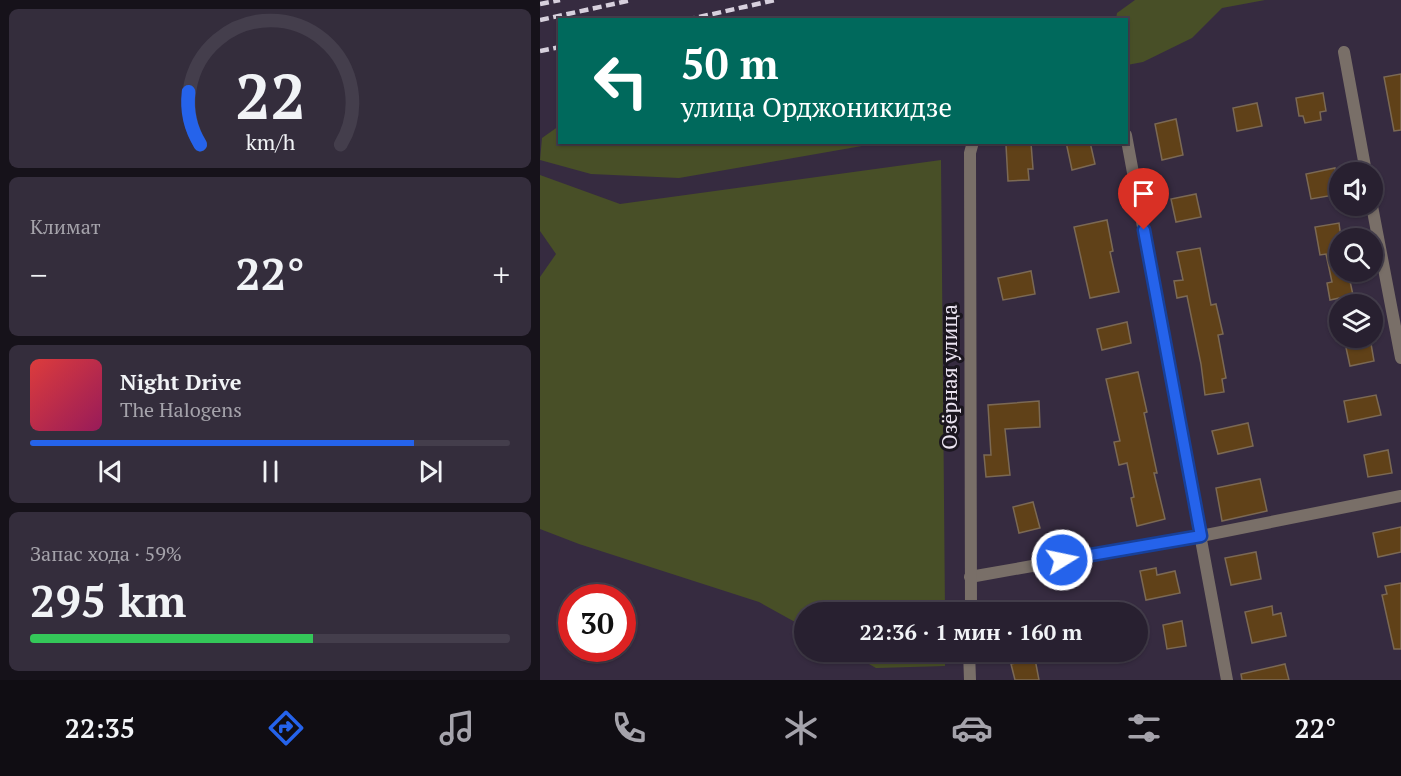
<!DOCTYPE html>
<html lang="ru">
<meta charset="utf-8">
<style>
:root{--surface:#282030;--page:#342d3c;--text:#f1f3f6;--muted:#a5a3ab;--line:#443e4c;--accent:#2563eb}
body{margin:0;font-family:"PT Serif",serif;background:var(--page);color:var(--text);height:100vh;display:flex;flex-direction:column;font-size:22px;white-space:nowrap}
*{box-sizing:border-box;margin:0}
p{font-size:20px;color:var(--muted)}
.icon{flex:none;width:33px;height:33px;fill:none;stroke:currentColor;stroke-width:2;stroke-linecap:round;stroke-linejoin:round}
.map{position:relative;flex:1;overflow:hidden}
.panel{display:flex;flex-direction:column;gap:9px;padding:9px;background:#16121a;width:540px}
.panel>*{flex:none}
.top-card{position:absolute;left:18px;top:18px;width:570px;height:126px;border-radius:0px;box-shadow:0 2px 4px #0004,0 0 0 2px var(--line);background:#00695c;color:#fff;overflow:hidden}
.controls{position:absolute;left:789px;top:162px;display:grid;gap:12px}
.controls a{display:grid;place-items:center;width:54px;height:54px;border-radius:50%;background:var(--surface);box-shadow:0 2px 4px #0004,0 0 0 2px var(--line);font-size:30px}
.speed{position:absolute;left:18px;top:584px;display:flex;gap:12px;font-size:30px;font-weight:700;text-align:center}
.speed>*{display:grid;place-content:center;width:78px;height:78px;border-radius:50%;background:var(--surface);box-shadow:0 2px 4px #0004,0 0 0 2px var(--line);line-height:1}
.speed .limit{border:9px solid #d22;background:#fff;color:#111}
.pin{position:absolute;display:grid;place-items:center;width:51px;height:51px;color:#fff;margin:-62px -26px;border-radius:50% 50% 50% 0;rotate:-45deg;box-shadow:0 0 6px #0007}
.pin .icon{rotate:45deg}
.me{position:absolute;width:66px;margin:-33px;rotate:80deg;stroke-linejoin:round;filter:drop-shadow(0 0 4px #0008)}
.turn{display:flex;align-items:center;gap:21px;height:126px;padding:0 24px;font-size:27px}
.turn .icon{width:78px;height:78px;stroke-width:2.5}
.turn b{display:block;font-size:42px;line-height:51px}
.big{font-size:45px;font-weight:800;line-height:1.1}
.panel .tile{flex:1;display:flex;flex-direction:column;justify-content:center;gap:9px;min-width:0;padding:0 21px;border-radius:9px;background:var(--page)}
.panel .dial{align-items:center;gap:0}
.dial svg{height:156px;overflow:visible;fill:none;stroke:var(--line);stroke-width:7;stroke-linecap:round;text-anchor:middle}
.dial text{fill:var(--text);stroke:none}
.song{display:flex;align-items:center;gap:18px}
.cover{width:72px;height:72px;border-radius:9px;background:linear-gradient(135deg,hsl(0 70% 55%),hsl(330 70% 35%))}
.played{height:6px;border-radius:3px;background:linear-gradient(90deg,var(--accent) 80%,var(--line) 80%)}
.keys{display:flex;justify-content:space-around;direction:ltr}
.heat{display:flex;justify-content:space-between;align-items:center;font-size:33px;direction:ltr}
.charge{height:9px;border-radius:4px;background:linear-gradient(90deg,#34c759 59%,var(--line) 0)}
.trip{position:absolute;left:254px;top:602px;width:354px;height:60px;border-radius:30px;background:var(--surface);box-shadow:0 2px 4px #0004,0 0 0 2px var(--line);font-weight:800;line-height:60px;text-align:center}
.dock{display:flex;height:96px;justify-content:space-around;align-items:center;background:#100d13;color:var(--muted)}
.dock .icon{width:42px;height:42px}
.dock .current{color:var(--accent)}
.dock b{font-size:27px;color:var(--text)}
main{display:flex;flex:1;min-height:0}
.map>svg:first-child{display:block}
.green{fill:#484f27}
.building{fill:#604118;stroke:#7b6954;stroke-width:1.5}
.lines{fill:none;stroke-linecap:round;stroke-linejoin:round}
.minor{stroke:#796f68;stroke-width:12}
.rail{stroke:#d7d0dd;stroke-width:4.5;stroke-dasharray:9 4.5;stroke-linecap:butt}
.route-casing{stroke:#184099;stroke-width:15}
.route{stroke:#2563eb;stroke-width:10}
.labels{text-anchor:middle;stroke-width:6;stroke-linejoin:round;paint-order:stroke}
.street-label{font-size:21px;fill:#eae3f0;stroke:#1b161f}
</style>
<main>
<section class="panel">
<div class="tile dial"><svg viewBox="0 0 100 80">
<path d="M14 69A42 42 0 1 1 86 69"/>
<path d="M14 69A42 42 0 0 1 8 42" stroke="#2563eb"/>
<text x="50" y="56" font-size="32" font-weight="700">22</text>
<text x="50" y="72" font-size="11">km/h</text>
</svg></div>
<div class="tile"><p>Климат</p>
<div class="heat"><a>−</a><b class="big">22°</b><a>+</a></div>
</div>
<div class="tile">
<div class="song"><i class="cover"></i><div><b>Night Drive</b><p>The Halogens</p></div></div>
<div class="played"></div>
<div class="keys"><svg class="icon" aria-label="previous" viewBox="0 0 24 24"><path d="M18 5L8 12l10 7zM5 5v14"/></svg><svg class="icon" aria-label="pause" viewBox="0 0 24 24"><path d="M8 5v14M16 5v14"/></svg><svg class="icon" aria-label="next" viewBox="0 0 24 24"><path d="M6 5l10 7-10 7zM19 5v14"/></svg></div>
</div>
<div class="tile"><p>Запас хода · 59%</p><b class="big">295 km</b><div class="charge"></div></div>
</section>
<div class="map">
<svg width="861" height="680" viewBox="0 0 861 680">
<rect width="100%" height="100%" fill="#362b40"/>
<g class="green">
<path d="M 595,0 L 725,0 L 682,8 L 652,38 L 603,62 L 587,65 L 586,20 L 576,19 L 577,13 Z"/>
<path d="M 19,126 L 20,142 L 339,143 L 139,178 L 51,174 L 0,160 L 2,138 Z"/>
<path d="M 401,160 L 405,612 L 264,612 L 264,627 L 219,602 L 39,544 L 0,529 L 0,277 L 16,254 L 0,231 L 0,175 L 80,204 Z"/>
<path d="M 306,651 L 405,651 L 405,666 L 336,668 Z"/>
</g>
<g class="building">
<path d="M 861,74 L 861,130 L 854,131 L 844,77 Z"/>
<path d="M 783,93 L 786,111 L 780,112 L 781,120 L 765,123 L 763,116 L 759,116 L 756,98 Z"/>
<path d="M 717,103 L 722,126 L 697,131 L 693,108 Z"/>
<path d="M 636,119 L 643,155 L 622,160 L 615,124 Z"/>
<path d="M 526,142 L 550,142 L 555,164 L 532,170 Z"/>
<path d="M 491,143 L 493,169 L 488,169 L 489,180 L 468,181 L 466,145 Z"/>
<path d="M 795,168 L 800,194 L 771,199 L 766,174 Z"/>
<path d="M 656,194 L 661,217 L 636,222 L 631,199 Z"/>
<path d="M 567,220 L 573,251 L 570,252 L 579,292 L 550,298 L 534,227 Z"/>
<path d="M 799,223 L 801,238 L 800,238 L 800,272 L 808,272 L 813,295 L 790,300 L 787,283 L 792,282 L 786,254 L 780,255 L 775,227 Z"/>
<path d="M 660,248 L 671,305 L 676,304 L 683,334 L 678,335 L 686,378 L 682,379 L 684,392 L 665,395 L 661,364 L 647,296 L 637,298 L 634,281 L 643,280 L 637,252 Z"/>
<path d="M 491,271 L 495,294 L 463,300 L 458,278 Z"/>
<path d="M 587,322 L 591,343 L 562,350 L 557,329 Z"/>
<path d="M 830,338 L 834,361 L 810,366 L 805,343 Z"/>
<path d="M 598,372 L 607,412 L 604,413 L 617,473 L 614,473 L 625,519 L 597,526 L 591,498 L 594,497 L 587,463 L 579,465 L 574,442 L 580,441 L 566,379 Z"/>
<path d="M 836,395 L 841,415 L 808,422 L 804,401 Z"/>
<path d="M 499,401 L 500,427 L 465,429 L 470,475 L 446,477 L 444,455 L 451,455 L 448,405 Z"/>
<path d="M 708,423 L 713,446 L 678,454 L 672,431 Z"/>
<path d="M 848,450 L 852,473 L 828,477 L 824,455 Z"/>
<path d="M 720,479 L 727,511 L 682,521 L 676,488 Z"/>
<path d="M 493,502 L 500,528 L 479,533 L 473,507 Z"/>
<path d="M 861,527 L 861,552 L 838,557 L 833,533 Z"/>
<path d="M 716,552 L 721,579 L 691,585 L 685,558 Z"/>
<path d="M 616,568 L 617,575 L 635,571 L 640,593 L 606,600 L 600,571 Z"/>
<path d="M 861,583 L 861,649 L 854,649 L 842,595 L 847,594 L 845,586 Z"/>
<path d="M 732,606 L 733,615 L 741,613 L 746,636 L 712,643 L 705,612 Z"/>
<path d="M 642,621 L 646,646 L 627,649 L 623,625 Z"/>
<path d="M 495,659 L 499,680 L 475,680 L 471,664 Z"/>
<path d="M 745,664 L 749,680 L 702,680 L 701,674 Z"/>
</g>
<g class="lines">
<g class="minor">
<path d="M 804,52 L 826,172"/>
<path d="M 586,135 L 687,680"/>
<path d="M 832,206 L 861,358"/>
<path d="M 430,577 L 661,536 L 861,496"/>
<path d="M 431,612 L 430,153 L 433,142"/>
<path d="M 429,651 L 430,680"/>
</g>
<g class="rail">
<path d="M 0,4 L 20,0"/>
<path d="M 0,20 L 92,0"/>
<path d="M 146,20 L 235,0"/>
<path d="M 0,51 L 20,47"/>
</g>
</g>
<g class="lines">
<defs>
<path id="route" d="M 522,560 L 661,536 L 604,230"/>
</defs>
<use href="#route" class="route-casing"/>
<use href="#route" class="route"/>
</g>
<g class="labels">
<g class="street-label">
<text transform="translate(410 377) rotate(-90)" y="7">Озёрная улица</text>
</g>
</g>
</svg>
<div class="controls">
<a><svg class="icon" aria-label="sound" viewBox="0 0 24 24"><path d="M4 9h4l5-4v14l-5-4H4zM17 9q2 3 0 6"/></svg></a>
<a><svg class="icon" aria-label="search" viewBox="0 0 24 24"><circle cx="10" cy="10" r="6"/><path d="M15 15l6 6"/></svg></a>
<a><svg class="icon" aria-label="layers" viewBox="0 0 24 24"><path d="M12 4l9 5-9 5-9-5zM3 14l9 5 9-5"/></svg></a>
</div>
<div class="speed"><div class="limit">30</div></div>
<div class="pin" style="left:604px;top:230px;background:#d93025"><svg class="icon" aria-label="arrive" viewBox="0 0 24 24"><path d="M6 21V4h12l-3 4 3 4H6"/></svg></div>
<svg class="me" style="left:522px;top:560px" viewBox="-20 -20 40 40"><circle r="17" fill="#2563eb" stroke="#fff" stroke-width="3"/><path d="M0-11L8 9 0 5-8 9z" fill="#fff"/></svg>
<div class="trip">22:36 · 1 мин · 160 m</div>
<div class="top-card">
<div class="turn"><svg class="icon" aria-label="left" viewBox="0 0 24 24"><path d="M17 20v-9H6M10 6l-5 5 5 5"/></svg><div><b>50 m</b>улица Орджоникидзе</div></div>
</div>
</div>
</main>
<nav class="dock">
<b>22:35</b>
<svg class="icon current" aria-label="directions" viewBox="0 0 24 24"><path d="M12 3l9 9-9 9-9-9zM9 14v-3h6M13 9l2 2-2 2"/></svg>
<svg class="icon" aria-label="music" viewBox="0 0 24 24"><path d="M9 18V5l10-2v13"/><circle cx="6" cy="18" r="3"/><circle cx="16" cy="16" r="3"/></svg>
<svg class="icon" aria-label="phone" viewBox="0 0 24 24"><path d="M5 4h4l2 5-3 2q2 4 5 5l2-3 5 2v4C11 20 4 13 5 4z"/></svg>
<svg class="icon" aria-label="climate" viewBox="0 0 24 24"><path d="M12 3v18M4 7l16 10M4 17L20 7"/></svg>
<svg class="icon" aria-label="car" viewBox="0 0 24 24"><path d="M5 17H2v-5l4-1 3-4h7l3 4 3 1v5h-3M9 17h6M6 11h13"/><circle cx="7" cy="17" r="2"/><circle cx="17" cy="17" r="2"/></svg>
<svg class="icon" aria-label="filters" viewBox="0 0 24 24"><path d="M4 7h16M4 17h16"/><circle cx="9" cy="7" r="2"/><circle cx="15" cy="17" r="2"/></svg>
<b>22°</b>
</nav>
